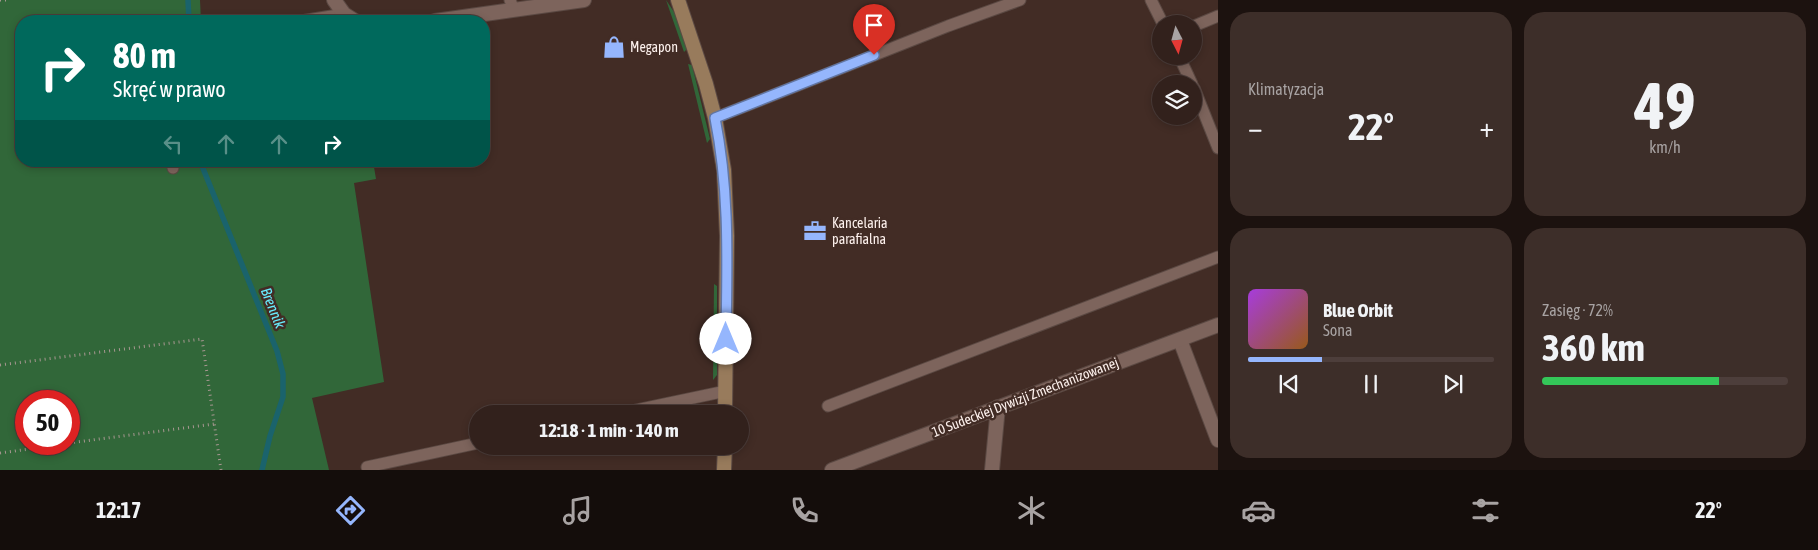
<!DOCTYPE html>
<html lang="pl">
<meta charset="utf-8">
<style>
:root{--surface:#32211c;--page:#3d2e29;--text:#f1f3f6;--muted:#a8a3a3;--line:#4d3e3b;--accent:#95b6fd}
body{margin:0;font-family:"Asap Condensed",sans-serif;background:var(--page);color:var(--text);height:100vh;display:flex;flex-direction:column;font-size:19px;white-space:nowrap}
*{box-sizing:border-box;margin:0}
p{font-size:16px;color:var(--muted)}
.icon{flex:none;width:28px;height:28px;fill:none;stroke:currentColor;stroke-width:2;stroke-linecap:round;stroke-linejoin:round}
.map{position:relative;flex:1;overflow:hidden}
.details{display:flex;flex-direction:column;gap:12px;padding:12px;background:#1c120f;width:600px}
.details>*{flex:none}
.top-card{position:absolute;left:15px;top:15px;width:475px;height:152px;border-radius:20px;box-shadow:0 2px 8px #0003,0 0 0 1px var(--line);background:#00695c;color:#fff;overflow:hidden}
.needle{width:32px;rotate:174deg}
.buttons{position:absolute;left:1152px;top:15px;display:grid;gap:10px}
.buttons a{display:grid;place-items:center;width:50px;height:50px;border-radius:50%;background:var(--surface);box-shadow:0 2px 8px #0003,0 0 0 1px var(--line);font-size:25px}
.speed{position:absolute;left:15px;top:390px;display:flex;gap:10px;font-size:25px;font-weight:700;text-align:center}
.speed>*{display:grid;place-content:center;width:65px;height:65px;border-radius:50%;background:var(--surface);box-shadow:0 2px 8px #0003,0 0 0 1px var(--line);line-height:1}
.speed .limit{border:8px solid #d22;background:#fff;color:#111}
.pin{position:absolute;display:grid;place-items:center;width:42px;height:42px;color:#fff;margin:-51px -21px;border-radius:50% 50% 50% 0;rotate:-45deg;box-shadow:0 0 5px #0007}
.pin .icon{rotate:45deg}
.me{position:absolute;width:55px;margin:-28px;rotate:0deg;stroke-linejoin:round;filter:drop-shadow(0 0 4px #0008)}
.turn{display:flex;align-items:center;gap:18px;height:105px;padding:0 15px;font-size:22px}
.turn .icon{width:65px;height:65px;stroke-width:2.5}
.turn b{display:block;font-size:35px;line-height:42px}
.lanes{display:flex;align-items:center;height:48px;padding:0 15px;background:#0003;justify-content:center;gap:25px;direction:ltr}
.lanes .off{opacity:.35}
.big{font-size:38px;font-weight:700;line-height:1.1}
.details .card{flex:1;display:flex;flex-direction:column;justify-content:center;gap:8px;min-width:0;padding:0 18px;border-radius:20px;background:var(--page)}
.details .dial{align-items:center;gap:0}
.dial b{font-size:65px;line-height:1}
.song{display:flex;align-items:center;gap:15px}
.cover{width:60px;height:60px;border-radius:8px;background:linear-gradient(135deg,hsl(280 70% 55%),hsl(30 70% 35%))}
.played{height:5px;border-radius:2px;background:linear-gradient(90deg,var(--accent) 30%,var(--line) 30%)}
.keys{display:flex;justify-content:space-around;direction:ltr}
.heat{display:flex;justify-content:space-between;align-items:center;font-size:28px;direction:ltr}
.charge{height:8px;border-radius:4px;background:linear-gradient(90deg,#34c759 72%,var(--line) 0)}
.details .tiles{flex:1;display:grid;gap:12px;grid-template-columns:repeat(2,1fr)}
.trip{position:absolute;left:469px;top:405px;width:280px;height:50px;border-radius:25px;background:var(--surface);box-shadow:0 2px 8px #0003,0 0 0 1px var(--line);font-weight:700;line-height:50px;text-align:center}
.tabs{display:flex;height:80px;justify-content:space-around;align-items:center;background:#140d0b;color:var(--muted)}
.tabs .icon{width:35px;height:35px}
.tabs .active{color:var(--accent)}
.tabs b{font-size:22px;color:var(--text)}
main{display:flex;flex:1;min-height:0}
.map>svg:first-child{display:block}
.green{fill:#316739;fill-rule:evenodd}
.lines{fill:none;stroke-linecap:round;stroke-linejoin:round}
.stream{stroke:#1a636c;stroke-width:5.5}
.service-casing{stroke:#5b4943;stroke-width:13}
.minor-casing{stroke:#5b4943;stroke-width:16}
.tertiary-casing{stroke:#5b4943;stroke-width:16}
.secondary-casing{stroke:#5b4943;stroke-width:16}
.path{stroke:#a79791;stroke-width:3;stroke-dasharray:1 4;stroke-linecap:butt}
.service{stroke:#7d645c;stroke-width:11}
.minor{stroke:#7d645c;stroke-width:14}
.tertiary{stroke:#7d645c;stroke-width:14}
.secondary{stroke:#987b5c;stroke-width:14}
.route-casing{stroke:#6176a4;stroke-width:12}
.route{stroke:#95b6fd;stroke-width:9}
.labels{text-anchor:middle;stroke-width:5;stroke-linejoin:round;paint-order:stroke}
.poi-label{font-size:14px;fill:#fdf1ed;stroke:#422c25;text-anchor:start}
.street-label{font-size:14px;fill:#fdf1ed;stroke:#422c25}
.water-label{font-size:15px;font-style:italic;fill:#69ecfd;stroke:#422c25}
</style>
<main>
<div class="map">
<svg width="1218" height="470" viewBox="0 0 1218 470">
<rect width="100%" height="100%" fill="#422c25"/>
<g class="green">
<path d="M 0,0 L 200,0 L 201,21 L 21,21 L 21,161 L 373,161 L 376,179 L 354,183 L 384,382 L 312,398 L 329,470 L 0,470 ZM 26,401 L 69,401 L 69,444 L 26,444 Z"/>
<path d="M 666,0 L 676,15 L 687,49 L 684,52 Z"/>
<path d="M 688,64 L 692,65 L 710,139 L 707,143 Z"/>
<path d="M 714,284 L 717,286 L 717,375 L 713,380 Z"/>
</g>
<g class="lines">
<g class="stream">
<path d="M 188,0 L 189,21"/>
<path d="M 200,161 L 277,351 L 283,374 L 283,397 L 270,436 L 262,470"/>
</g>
<defs>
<g id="service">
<path d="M 510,0 L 514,10"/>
<path d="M 1151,0 L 1163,24"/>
<path d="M 301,21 L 344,14"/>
<path d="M 1194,26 L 1218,16"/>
<path d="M 1179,56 L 1192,84"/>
<path d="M 1194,88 L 1218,148"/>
<path d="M 715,118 L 948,26 L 1020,0"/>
<path d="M 172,161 L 173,168"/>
<path d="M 828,406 L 1218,257"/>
<path d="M 617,414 L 726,391"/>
<path d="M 367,467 L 478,443"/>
</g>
<g id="minor">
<path d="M 334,0 L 344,14 L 355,21"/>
<path d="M 435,21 L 584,0"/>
<path d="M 1180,340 L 1218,440"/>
<path d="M 992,470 L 998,407"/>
</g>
<path id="tertiary" d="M 832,470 L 1218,325"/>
<g id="secondary">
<path d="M 678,0 L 706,84 L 715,118 L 724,170 L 727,236 L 725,414"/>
<path d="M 724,470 L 725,446"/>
</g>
</defs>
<use href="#service" class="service-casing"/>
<use href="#minor" class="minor-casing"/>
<use href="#tertiary" class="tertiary-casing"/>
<use href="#secondary" class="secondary-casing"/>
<g class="path">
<path d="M 0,0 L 8,0"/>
<path d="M 0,365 L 202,339 L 221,470"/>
<path d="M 69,443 L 214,424"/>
<path d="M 0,453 L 67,444"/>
</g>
<use href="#service" class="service"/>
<use href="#minor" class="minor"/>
<use href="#tertiary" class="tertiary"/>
<use href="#secondary" class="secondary"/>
</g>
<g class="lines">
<defs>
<path id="route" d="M 726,339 C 727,264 730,193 715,118 L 874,55"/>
</defs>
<use href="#route" class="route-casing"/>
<use href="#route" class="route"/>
</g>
<defs>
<symbol id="shop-bare" viewBox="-9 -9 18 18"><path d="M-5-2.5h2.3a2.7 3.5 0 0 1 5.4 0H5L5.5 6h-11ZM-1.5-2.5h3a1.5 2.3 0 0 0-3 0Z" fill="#95b6fd" stroke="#422c25" stroke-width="2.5" paint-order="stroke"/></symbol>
<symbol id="office-bare" viewBox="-9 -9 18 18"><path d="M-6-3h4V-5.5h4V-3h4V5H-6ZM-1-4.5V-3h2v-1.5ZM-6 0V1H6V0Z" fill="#95b6fd" stroke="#422c25" stroke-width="2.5" paint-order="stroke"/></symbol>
</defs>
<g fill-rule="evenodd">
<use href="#shop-bare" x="598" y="31" width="32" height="32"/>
<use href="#office-bare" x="799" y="215" width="32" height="32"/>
</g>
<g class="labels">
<g class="poi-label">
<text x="630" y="52">Megapon</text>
<text x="832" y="228">Kancelaria<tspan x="832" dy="16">parafialna</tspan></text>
</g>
<g class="street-label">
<text transform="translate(1025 397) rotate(-21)" y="5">10 Sudeckiej Dywizji Zmechanizowanej</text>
</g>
<g class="water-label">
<text transform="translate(273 308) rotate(68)" y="5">Brennik</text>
</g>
</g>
</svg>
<div class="buttons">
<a><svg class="needle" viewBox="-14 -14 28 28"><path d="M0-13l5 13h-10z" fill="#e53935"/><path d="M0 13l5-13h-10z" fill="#a8a3a3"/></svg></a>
<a><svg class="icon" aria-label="layers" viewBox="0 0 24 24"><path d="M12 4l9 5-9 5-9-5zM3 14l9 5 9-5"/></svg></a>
</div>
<div class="speed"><div class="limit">50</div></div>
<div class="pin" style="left:874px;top:55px;background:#d93025"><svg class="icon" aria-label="arrive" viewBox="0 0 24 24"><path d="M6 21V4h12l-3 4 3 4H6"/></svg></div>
<svg class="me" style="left:726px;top:339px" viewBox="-20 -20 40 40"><circle r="19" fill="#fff"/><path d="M0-13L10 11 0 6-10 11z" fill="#95b6fd"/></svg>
<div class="trip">12:18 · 1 min · 140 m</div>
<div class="top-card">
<div class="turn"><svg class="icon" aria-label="right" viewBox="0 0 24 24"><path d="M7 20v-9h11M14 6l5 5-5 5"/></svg><div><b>80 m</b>Skręć w prawo</div></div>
<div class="lanes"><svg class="icon off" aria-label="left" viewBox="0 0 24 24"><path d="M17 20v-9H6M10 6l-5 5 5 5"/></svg><svg class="icon off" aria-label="ahead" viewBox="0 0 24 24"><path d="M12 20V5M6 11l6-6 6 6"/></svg><svg class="icon off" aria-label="ahead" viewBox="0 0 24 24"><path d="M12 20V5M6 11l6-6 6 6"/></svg><svg class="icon" aria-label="right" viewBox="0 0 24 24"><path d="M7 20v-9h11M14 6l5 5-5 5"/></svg></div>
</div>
</div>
<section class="details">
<div class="tiles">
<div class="card"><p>Klimatyzacja</p>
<div class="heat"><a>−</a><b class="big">22°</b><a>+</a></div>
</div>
<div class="card dial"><b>49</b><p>km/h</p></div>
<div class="card">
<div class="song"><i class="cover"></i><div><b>Blue Orbit</b><p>Sona</p></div></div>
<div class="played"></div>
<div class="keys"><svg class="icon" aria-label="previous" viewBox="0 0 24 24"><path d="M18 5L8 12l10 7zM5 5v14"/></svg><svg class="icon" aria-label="pause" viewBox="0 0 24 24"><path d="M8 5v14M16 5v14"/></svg><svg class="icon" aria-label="next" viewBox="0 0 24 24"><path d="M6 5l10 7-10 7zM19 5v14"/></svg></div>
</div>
<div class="card"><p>Zasięg · 72%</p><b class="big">360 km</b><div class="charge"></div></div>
</div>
</section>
</main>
<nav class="tabs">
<b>12:17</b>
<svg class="icon active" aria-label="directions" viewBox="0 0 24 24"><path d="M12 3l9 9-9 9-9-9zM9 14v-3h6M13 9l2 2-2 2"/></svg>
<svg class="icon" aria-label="music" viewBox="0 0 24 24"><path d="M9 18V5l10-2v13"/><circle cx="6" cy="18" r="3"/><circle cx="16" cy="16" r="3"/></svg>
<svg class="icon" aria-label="phone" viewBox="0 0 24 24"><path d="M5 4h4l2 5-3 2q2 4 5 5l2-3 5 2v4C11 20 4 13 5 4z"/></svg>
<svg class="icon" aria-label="climate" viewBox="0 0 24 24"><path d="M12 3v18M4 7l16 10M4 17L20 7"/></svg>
<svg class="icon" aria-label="car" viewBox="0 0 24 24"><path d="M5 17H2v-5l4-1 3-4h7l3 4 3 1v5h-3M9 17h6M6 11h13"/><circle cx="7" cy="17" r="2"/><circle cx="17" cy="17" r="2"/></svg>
<svg class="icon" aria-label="filters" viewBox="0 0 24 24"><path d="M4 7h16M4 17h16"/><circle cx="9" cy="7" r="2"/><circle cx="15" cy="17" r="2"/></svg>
<b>22°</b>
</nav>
